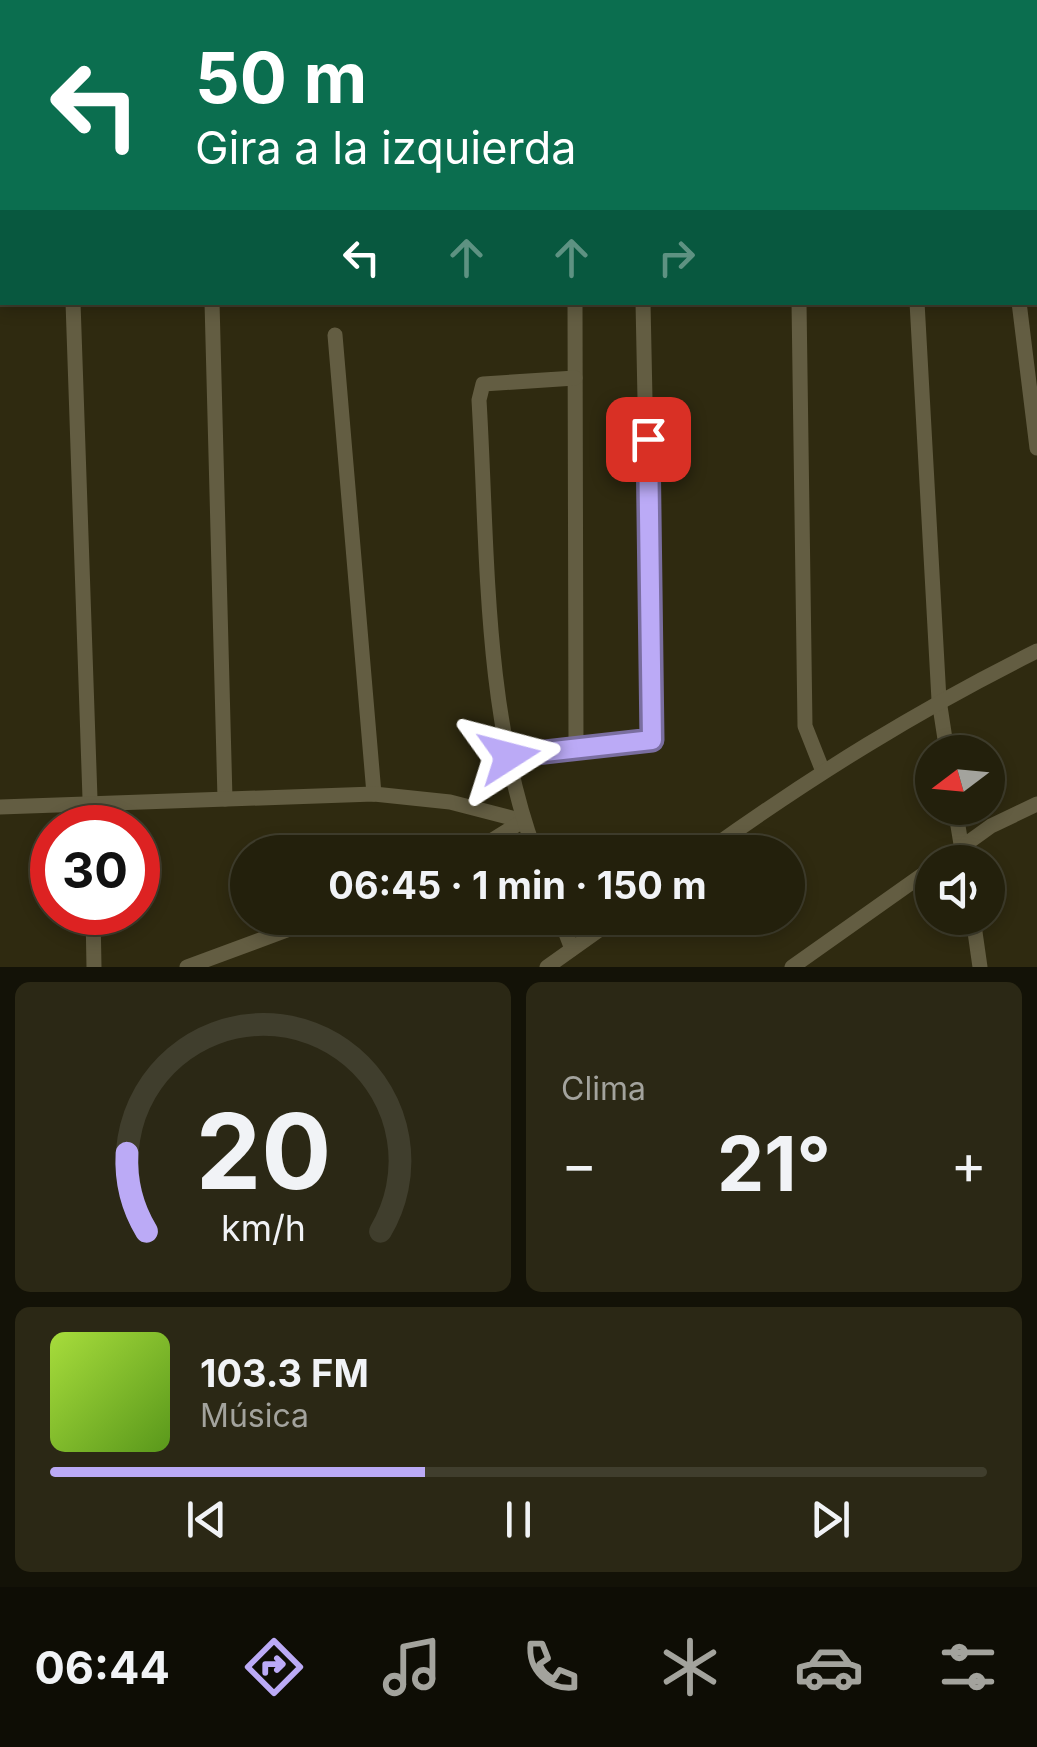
<!DOCTYPE html>
<html lang="es">
<meta charset="utf-8">
<style>
:root{--surface:#23200c;--page:#2b2815;--text:#f1f3f6;--muted:#a3a39d;--line:#403e2d;--accent:#bbaaf6}
body{margin:0;font-family:Inter,sans-serif;background:var(--page);color:var(--text);height:100vh;display:flex;flex-direction:column;font-size:38px;white-space:nowrap}
*{box-sizing:border-box;margin:0}
p{font-size:32px;color:var(--muted)}
.icon{flex:none;width:55px;height:55px;fill:none;stroke:currentColor;stroke-width:2;stroke-linecap:round;stroke-linejoin:round}
.map{position:relative;height:967px;overflow:hidden}
.drawer{display:flex;flex-direction:column;gap:15px;padding:15px;background:#131207;flex:1}
.drawer>*{flex:none}
.banner{position:absolute;left:0px;top:0px;width:1038px;height:305px;box-shadow:0 5px 15px #0003,0 0 0 2px var(--line);background:#0b6e4f;color:#fff;overflow:hidden}
.needle{width:65px;rotate:254deg}
.controls{position:absolute;left:915px;top:735px;display:grid;gap:20px}
.controls a{display:grid;place-items:center;width:90px;height:90px;border-radius:50%;background:var(--surface);box-shadow:0 5px 15px #0003,0 0 0 2px var(--line);font-size:50px}
.speed{position:absolute;left:30px;top:805px;display:flex;gap:20px;font-size:50px;font-weight:700;text-align:center}
.speed>*{display:grid;place-content:center;width:130px;height:130px;border-radius:50%;background:var(--surface);box-shadow:0 5px 15px #0003,0 0 0 2px var(--line);line-height:1}
.speed .limit{border:15px solid #d22;background:#fff;color:#111}
.pin{position:absolute;display:grid;place-items:center;width:85px;height:85px;color:#fff;margin:-42px;border-radius:20px;box-shadow:0 5px 15px #0006}
.me{position:absolute;width:110px;margin:-55px;rotate:81deg;stroke-linejoin:round;filter:drop-shadow(0 0 8px #0008)}
.turn{display:flex;align-items:center;gap:35px;height:210px;padding:0 30px;font-size:45px}
.turn .icon{width:130px;height:130px;stroke-width:2.5}
.turn b{display:block;font-size:70px;line-height:85px}
.lanes{display:flex;align-items:center;height:95px;padding:0 30px;background:#0003;justify-content:center;gap:50px;direction:ltr}
.lanes .off{opacity:.35}
.big{font-size:75px;font-weight:700;line-height:1.1}
.drawer .widget{flex:1;display:flex;flex-direction:column;justify-content:center;gap:15px;min-width:0;padding:0 35px;border-radius:15px;background:var(--page)}
.drawer .dial{align-items:center;gap:0}
.dial svg{height:260px;overflow:visible;fill:none;stroke:var(--line);stroke-width:7;stroke-linecap:round;text-anchor:middle}
.dial text{fill:var(--text);stroke:none}
.song{display:flex;align-items:center;gap:30px}
.cover{width:120px;height:120px;border-radius:15px;background:linear-gradient(135deg,hsl(80 70% 55%),hsl(90 70% 35%))}
.played{height:10px;border-radius:5px;background:linear-gradient(90deg,var(--accent) 40%,var(--line) 40%)}
.keys{display:flex;justify-content:space-around;direction:ltr}
.heat{display:flex;justify-content:space-between;align-items:center;font-size:55px;direction:ltr}
.drawer .tiles{flex:1;display:grid;gap:15px;grid-template-columns:1fr 1fr}
.widget:last-child{grid-column:span 2}
.trip{position:absolute;left:230px;top:835px;width:575px;height:100px;border-radius:50px;background:var(--surface);box-shadow:0 5px 15px #0003,0 0 0 2px var(--line);font-weight:700;line-height:100px;text-align:center}
.tabs{display:flex;height:160px;justify-content:space-around;align-items:center;background:#0e0d05;color:var(--muted)}
.tabs .icon{width:70px;height:70px}
.tabs .active{color:var(--accent)}
.tabs b{font-size:45px;color:var(--text)}
.map>svg:first-child{display:block}
.lines{fill:none;stroke-linecap:round;stroke-linejoin:round}
.street{stroke:#635d42;stroke-width:15}
.route-casing{stroke:#7a6ea0;stroke-width:25}
.route{stroke:#bbaaf6;stroke-width:18}
</style>
<div class="map">
<svg width="1037" height="967" viewBox="0 0 1037 967">
<rect width="100%" height="100%" fill="#2f2a10"/>
<g class="lines">
<g class="street">
<path d="M 798,2 L 798,0"/>
<path d="M 912,2 L 912,0"/>
<path d="M 1035,31 L 1037,31"/>
<path d="M 0,118 L 2,118"/>
<path d="M 0,248 L 2,248"/>
<path d="M 73,302 L 91,828"/>
<path d="M 212,302 L 225,799"/>
<path d="M 575,302 L 576,746"/>
<path d="M 799,302 L 805,726 L 822,769"/>
<path d="M 917,302 L 939,700 L 947,752"/>
<path d="M 1019,302 L 1037,448"/>
<path d="M 335,335 L 374,794"/>
<path d="M 509,756 L 652,740 L 643,302"/>
<path d="M 0,807 L 374,794 L 450,802 L 523,821"/>
<path d="M 955,808 L 964,862"/>
<path d="M 473,852 L 523,821"/>
<path d="M 535,852 C 483,711 488,549 479,400 L 483,384 L 575,378"/>
<path d="M 706,852 C 814,775 918,710 1037,651"/>
<path d="M 941,862 L 991,826 L 1037,804"/>
<path d="M 93,912 L 94,967"/>
<path d="M 560,918 L 572,949"/>
<path d="M 973,918 L 980,967"/>
<path d="M 187,967 L 319,918"/>
<path d="M 547,967 L 616,918"/>
<path d="M 792,967 L 932,868"/>
</g>
</g>
<g class="lines">
<defs>
<path id="route" d="M 509,756 L 652,740 L 648,439"/>
</defs>
<use href="#route" class="route-casing"/>
<use href="#route" class="route"/>
</g>
</svg>
<div class="controls">
<a><svg class="needle" viewBox="-14 -14 28 28"><path d="M0-13l5 13h-10z" fill="#e53935"/><path d="M0 13l5-13h-10z" fill="#a3a39d"/></svg></a>
<a><svg class="icon" aria-label="sound" viewBox="0 0 24 24"><path d="M4 9h4l5-4v14l-5-4H4zM17 9q2 3 0 6"/></svg></a>
</div>
<div class="speed"><div class="limit">30</div></div>
<div class="pin" style="left:648px;top:439px;background:#d93025"><svg class="icon" aria-label="arrive" viewBox="0 0 24 24"><path d="M6 21V4h12l-3 4 3 4H6"/></svg></div>
<svg class="me" style="left:509px;top:756px" viewBox="-20 -20 40 40"><path d="M0-17L14 15 0 8-14 15z" fill="#bbaaf6" stroke="#fff" stroke-width="4"/></svg>
<div class="trip">06:45 · 1 min · 150 m</div>
<div class="banner">
<div class="turn"><svg class="icon" aria-label="left" viewBox="0 0 24 24"><path d="M17 20v-9H6M10 6l-5 5 5 5"/></svg><div><b>50 m</b>Gira a la izquierda</div></div>
<div class="lanes"><svg class="icon" aria-label="left" viewBox="0 0 24 24"><path d="M17 20v-9H6M10 6l-5 5 5 5"/></svg><svg class="icon off" aria-label="ahead" viewBox="0 0 24 24"><path d="M12 20V5M6 11l6-6 6 6"/></svg><svg class="icon off" aria-label="ahead" viewBox="0 0 24 24"><path d="M12 20V5M6 11l6-6 6 6"/></svg><svg class="icon off" aria-label="right" viewBox="0 0 24 24"><path d="M7 20v-9h11M14 6l5 5-5 5"/></svg></div>
</div>
</div>
<section class="drawer">
<div class="tiles">
<div class="widget dial"><svg viewBox="0 0 100 80">
<path d="M14 69A42 42 0 1 1 86 69"/>
<path d="M14 69A42 42 0 0 1 8 45" stroke="#bbaaf6"/>
<text x="50" y="56" font-size="32" font-weight="700">20</text>
<text x="50" y="72" font-size="11">km/h</text>
</svg></div>
<div class="widget"><p>Clima</p>
<div class="heat"><a>−</a><b class="big">21°</b><a>+</a></div>
</div>
<div class="widget">
<div class="song"><i class="cover"></i><div><b>103.3 FM</b><p>Música</p></div></div>
<div class="played"></div>
<div class="keys"><svg class="icon" aria-label="previous" viewBox="0 0 24 24"><path d="M18 5L8 12l10 7zM5 5v14"/></svg><svg class="icon" aria-label="pause" viewBox="0 0 24 24"><path d="M8 5v14M16 5v14"/></svg><svg class="icon" aria-label="next" viewBox="0 0 24 24"><path d="M6 5l10 7-10 7zM19 5v14"/></svg></div>
</div>
</div>
</section>
<nav class="tabs">
<b>06:44</b>
<svg class="icon active" aria-label="directions" viewBox="0 0 24 24"><path d="M12 3l9 9-9 9-9-9zM9 14v-3h6M13 9l2 2-2 2"/></svg>
<svg class="icon" aria-label="music" viewBox="0 0 24 24"><path d="M9 18V5l10-2v13"/><circle cx="6" cy="18" r="3"/><circle cx="16" cy="16" r="3"/></svg>
<svg class="icon" aria-label="phone" viewBox="0 0 24 24"><path d="M5 4h4l2 5-3 2q2 4 5 5l2-3 5 2v4C11 20 4 13 5 4z"/></svg>
<svg class="icon" aria-label="climate" viewBox="0 0 24 24"><path d="M12 3v18M4 7l16 10M4 17L20 7"/></svg>
<svg class="icon" aria-label="car" viewBox="0 0 24 24"><path d="M5 17H2v-5l4-1 3-4h7l3 4 3 1v5h-3M9 17h6M6 11h13"/><circle cx="7" cy="17" r="2"/><circle cx="17" cy="17" r="2"/></svg>
<svg class="icon" aria-label="filters" viewBox="0 0 24 24"><path d="M4 7h16M4 17h16"/><circle cx="9" cy="7" r="2"/><circle cx="15" cy="17" r="2"/></svg>
</nav>
